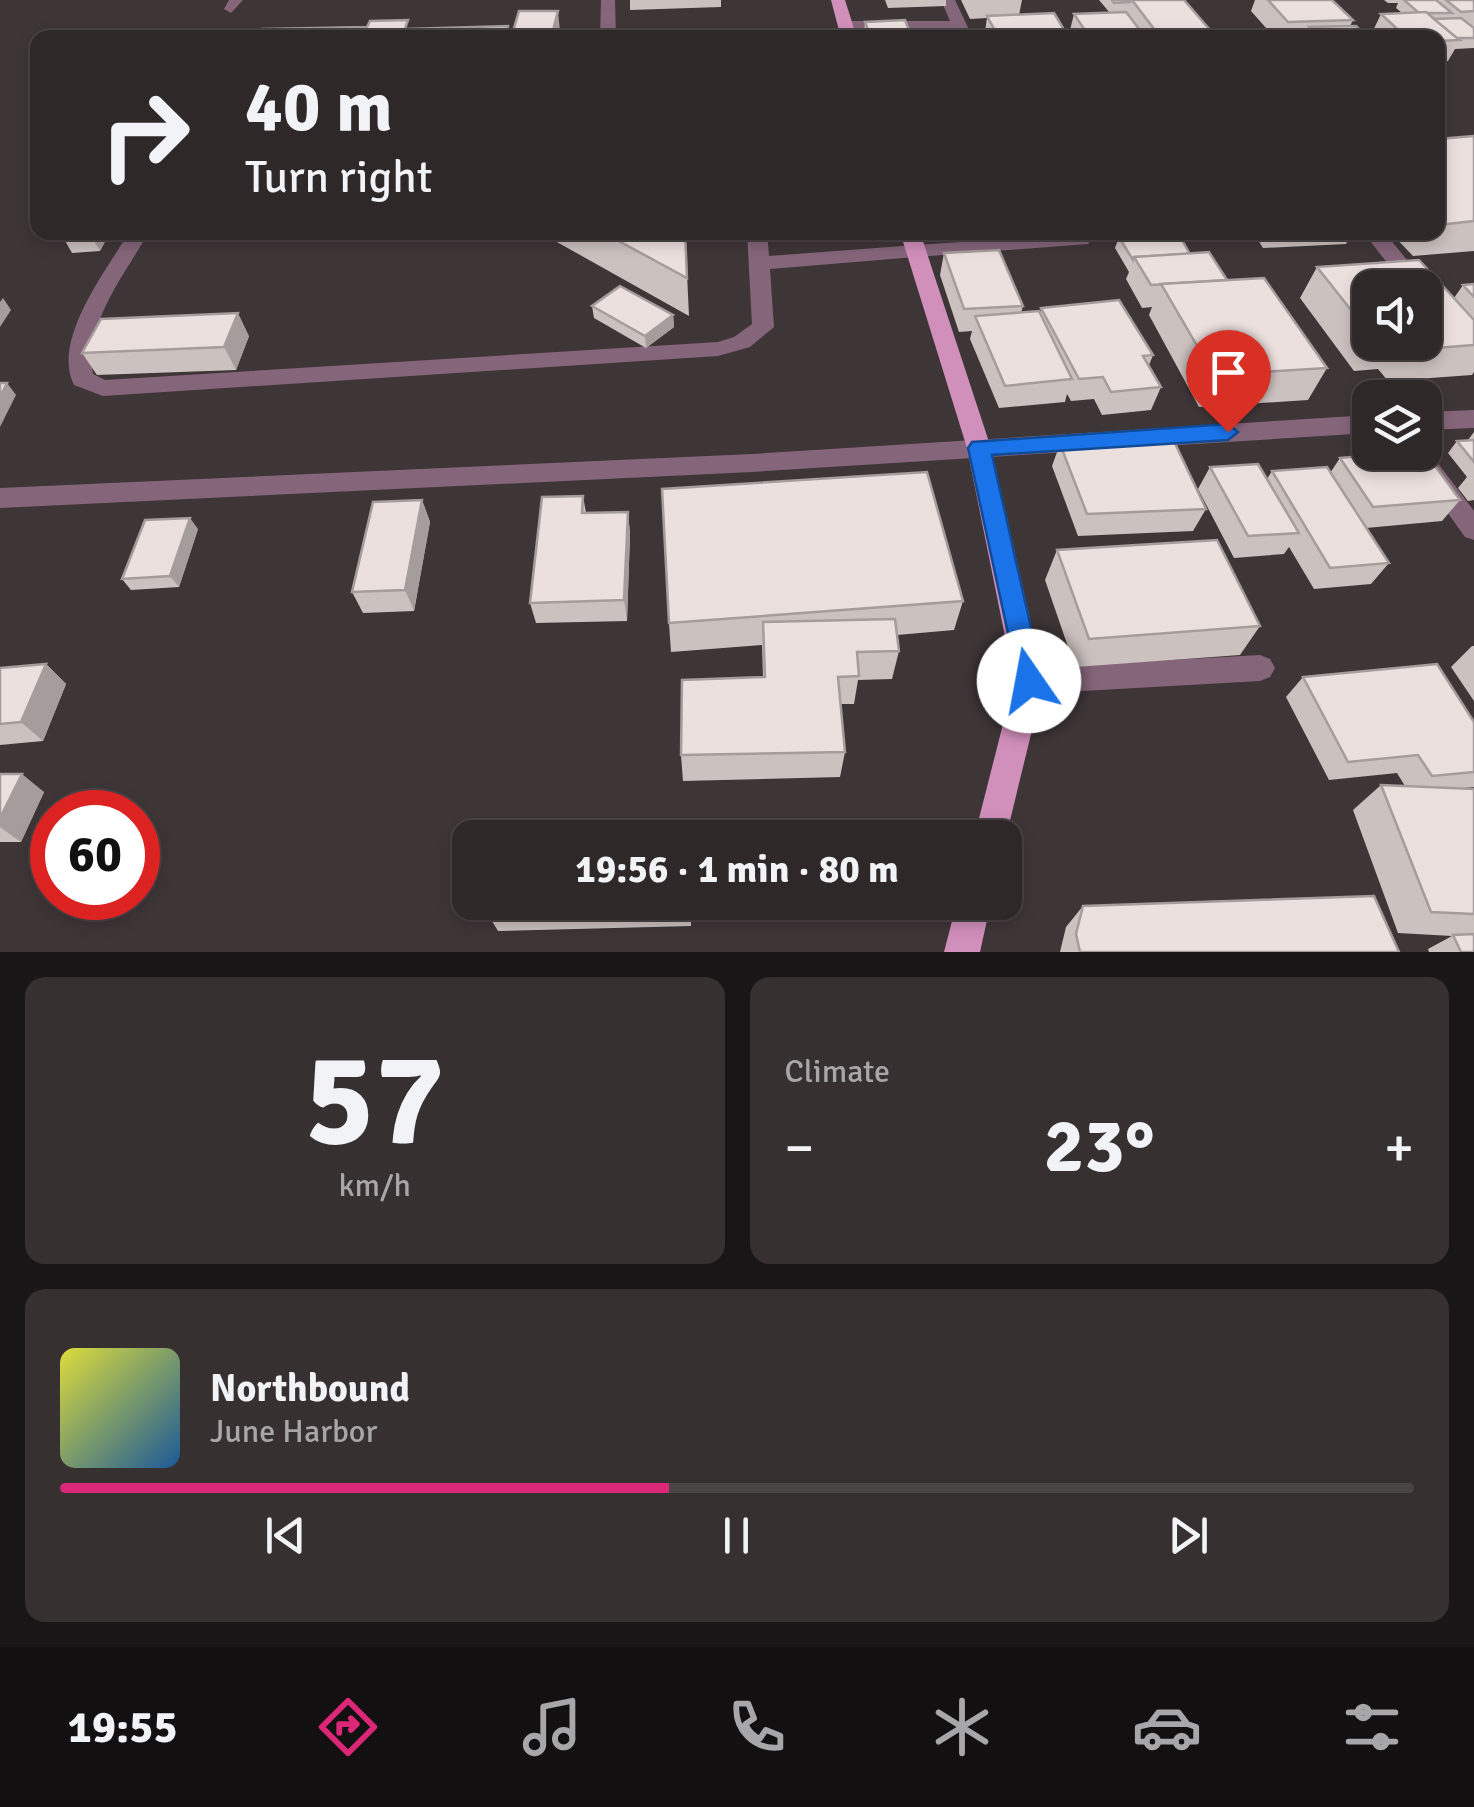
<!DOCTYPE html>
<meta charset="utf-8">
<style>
:root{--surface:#2e2829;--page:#363031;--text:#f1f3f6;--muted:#a7a6a8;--line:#494446;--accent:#db2777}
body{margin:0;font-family:Signika,sans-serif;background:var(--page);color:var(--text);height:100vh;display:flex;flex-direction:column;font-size:38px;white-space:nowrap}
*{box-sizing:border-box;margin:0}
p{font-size:32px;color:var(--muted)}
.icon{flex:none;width:55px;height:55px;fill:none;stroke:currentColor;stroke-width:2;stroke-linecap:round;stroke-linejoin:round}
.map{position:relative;height:952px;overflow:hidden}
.details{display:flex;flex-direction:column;gap:25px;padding:25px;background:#191617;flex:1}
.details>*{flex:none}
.guide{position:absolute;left:30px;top:30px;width:1415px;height:210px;border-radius:20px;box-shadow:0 5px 15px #0003,0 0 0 2px var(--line);background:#2e2829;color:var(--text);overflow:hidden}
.buttons{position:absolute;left:1352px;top:270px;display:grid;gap:20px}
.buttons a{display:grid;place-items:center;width:90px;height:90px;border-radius:20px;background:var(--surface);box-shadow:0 5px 15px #0003,0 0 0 2px var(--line);font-size:50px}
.speed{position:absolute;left:30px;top:790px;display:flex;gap:20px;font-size:50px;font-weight:700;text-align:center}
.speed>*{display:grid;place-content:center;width:130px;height:130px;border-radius:50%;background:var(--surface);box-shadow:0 5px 15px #0003,0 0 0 2px var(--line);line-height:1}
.speed .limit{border:15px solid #d22;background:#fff;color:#111}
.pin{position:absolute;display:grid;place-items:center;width:85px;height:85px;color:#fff;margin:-102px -42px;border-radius:50% 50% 50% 0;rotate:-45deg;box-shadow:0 0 10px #0007}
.pin .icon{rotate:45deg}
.me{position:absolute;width:110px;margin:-55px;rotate:348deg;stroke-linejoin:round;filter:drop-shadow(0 0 8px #0008)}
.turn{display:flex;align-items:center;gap:35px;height:210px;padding:0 50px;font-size:45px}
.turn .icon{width:130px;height:130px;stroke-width:2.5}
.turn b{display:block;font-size:70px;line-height:85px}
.big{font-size:75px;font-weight:700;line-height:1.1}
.details .card{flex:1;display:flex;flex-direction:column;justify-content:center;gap:15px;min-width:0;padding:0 35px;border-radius:20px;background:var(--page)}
.details .dial{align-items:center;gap:0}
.dial b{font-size:130px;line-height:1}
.song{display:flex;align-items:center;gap:30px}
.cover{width:120px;height:120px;border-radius:15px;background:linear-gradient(135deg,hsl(60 70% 55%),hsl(210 70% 35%))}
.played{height:10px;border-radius:5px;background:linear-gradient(90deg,var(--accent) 45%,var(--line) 45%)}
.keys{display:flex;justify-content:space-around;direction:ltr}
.heat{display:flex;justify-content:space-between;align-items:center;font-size:55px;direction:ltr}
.details .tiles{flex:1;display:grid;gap:25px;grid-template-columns:1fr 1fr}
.card:last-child{grid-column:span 2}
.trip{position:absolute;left:452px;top:820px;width:570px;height:100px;border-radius:20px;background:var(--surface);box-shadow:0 5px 15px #0003,0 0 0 2px var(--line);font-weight:700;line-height:100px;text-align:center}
.dock{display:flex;height:160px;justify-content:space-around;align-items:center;background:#121010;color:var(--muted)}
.dock .icon{width:70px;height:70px}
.dock .current{color:var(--accent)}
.dock b{font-size:45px;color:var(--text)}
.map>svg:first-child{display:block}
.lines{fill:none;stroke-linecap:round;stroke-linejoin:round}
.lane{fill:#85657a;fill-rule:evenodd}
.street{fill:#85657a;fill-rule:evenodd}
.primary{fill:#d18fbb;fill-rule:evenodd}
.wall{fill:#cbc1bf;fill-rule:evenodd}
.shaded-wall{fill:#a59d9b}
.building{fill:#ece0de;stroke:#a59d9b;stroke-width:2.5}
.route{fill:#1a73e8;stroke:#114b97;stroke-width:2.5}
</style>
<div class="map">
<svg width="1474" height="952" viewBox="0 0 1474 952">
<rect width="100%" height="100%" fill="#3e3537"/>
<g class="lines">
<g class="lane">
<path d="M 601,0 L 615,0 L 616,38 L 600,38 Z"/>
<path d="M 129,232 L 149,232 C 125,274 84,324 93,374 L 105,380 L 718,342 L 734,337 L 752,324 L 747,232 L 767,232 L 769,256 L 916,245 L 926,251 L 916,257 L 770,269 L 774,327 L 750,347 L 718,356 L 103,396 L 74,385 C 51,340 107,270 129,232 Z"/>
</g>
<g class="street">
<path d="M 229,0 L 243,0 L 231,13 L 224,9 Z"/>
<path d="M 941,0 L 955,0 L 973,38 L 957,38 L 954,31 L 846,31 L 838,26 L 846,21 L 950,21 Z"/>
<path d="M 1363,232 L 1384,232 L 1426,283 L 1426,293 L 1425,288 L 1407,288 Z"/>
<path d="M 1081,234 L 1091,240 L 1088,244 L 916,257 L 906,251 L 916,245 Z"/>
<path d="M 1474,410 L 1474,428 L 1425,430 L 1425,412 Z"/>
<path d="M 1370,415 L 1370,433 L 752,472 L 0,508 L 0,488 L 752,454 Z"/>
<path d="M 1425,446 L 1474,511 L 1474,540 L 1465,537 L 1404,452 L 1425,452 Z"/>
<path d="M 1260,655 L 1270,659 L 1275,668 L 1270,677 L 1260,681 L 1029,694 L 1019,690 L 1014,681 L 1019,672 L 1029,668 Z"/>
</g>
<g class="primary">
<path d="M 831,0 L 845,0 L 857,38 L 841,38 Z"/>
<path d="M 900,232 L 920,232 L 991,448 L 1044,681 L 1005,841 L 1005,838 L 974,838 L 1014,681 L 967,448 Z"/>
<path d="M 957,902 L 991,902 L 980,952 L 944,952 Z"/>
</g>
</g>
<g class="wall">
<path d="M 630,0 L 721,0 L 721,7 L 630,10 Z"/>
<path d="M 885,0 L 946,0 L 946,6 L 888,8 Z"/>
<path d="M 961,0 L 1022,0 L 1019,15 L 1069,38 L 984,38 L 987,18 L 970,19 Z"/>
<path d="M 1099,0 L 1184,0 L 1217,38 L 1071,38 L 1069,34 L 1074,14 L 1110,13 Z"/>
<path d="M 1255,0 L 1332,0 L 1353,20 L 1350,26 L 1368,38 L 1275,38 L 1251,11 Z"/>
<path d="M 1384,0 L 1436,0 L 1438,1 L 1438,0 L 1474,0 L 1474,48 L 1455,49 L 1448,61 L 1438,62 L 1438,38 L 1374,38 L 1371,35 L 1381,14 L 1402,13 L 1396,8 L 1398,3 L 1388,3 Z"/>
<path d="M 865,22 L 912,38 L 866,38 L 864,33 Z"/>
<path d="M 1474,136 L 1474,251 L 1413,256 L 1390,232 L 1438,232 L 1438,139 Z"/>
<path d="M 60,232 L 110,232 L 100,251 L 72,253 Z"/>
<path d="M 539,232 L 685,232 L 689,316 Z"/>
<path d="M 1253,232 L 1353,232 L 1346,244 L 1263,248 Z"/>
<path d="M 1119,237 L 1190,254 L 1227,280 L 1327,368 L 1308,400 L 1199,407 L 1149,315 L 1152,307 L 1142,308 L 1126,279 L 1129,272 L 1115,248 Z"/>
<path d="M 944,253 L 1023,306 L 1021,313 L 1040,314 L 1041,308 L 1153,355 L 1149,365 L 1161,387 L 1151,410 L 1102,415 L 1094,399 L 1071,401 L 1067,394 L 1065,402 L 999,408 L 970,339 L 972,331 L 959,332 L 940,275 Z"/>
<path d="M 1317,267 L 1454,298 L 1463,285 L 1474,284 L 1474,372 L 1472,375 L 1388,381 L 1378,369 L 1354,371 L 1300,298 ZM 1370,288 L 1425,342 L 1370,342 Z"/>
<path d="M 592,306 L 673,315 L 674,327 L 646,348 L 594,318 Z"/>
<path d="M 249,336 L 236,370 L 97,375 L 82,353 Z"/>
<path d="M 1474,432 L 1474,500 L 1468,501 L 1458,488 L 1467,477 L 1448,453 L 1457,441 L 1468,440 Z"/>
<path d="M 1060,444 L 1206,509 L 1193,531 L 1078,536 L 1052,466 Z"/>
<path d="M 1370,452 L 1425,452 L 1460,500 L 1442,521 L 1366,528 L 1389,563 L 1371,584 L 1314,589 L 1289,547 L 1284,554 L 1234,558 L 1198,489 L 1210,467 L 1267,479 L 1272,471 L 1330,473 L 1340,458 L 1372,455 Z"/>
<path d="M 583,496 L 586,513 L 628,512 L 630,534 L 627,621 L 536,623 L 530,603 Z"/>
<path d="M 422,500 L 430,522 L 414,611 L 363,613 L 352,592 Z"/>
<path d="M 198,529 L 179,587 L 131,590 L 122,579 Z"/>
<path d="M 1057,550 L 1260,626 L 1240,655 L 1075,667 L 1045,580 Z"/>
<path d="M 963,601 L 954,630 L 897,635 L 899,651 L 892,679 L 858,680 L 854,704 L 840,704 L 845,752 L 840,777 L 683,781 L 681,755 L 763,677 L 762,645 L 671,652 L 669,623 Z"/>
<path d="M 1472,646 L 1474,646 L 1474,701 L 1451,667 Z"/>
<path d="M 46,664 L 66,684 L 43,741 L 0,745 L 0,668 Z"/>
<path d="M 1303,677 L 1474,722 L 1474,787 L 1464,788 L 1474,789 L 1474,952 L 1429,952 L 1428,949 L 1452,936 L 1398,933 L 1353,810 L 1381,785 L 1405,786 L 1397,773 L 1329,780 L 1286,697 Z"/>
<path d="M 0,774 L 44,792 L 21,842 L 0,842 Z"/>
<path d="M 491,902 L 691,902 L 691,926 L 498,931 L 489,916 Z"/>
<path d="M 1083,906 L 1399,952 L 1060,952 L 1066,927 Z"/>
</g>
<g class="shaded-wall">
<path d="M 558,11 L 560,31 L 559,38 L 551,38 Z"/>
<path d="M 89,232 L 110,232 L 100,251 Z"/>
<path d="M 3,298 L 11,310 L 0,327 L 0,302 Z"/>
<path d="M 238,313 L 249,336 L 236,370 L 224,347 Z"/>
<path d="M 673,315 L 674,327 L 646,348 L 645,336 Z"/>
<path d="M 7,383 L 16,395 L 0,427 L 0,397 Z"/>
<path d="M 422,500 L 430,522 L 414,611 L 405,590 Z"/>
<path d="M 628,512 L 630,534 L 627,621 L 624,600 Z"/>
<path d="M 190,518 L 198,529 L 179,587 L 170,576 Z"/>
<path d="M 46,664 L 66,684 L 43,741 L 21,722 Z"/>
<path d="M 22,774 L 44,792 L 21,842 L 0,827 L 0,818 Z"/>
</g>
<g class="building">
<path d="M 1112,0 L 1130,0 L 1130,2 L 1114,3 Z"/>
<path d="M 1132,0 L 1184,0 L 1217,38 L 1161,38 Z"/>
<path d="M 1268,0 L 1332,0 L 1353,20 L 1288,22 Z"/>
<path d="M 1404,0 L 1436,0 L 1452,13 L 1419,13 Z"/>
<path d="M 1446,0 L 1474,0 L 1474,11 L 1461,12 Z"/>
<path d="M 519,11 L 558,11 L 551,38 L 511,38 Z"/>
<path d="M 1126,12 L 1146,38 L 1090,38 L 1074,14 Z"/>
<path d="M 1426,12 L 1460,40 L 1438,41 L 1438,38 L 1407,38 L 1381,14 Z"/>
<path d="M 1054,13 L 1069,38 L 999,38 L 987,16 Z"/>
<path d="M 1461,18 L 1474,28 L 1474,38 L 1457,38 L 1434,19 Z"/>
<path d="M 408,20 L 405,29 L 508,26 L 506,37 L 257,38 L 262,29 L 367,27 L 370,21 Z"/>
<path d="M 905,20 L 912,38 L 871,38 L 865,22 Z"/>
<path d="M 1356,26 L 1368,38 L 1318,38 L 1309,27 Z"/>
<path d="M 1474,136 L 1474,221 L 1438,225 L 1438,139 Z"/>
<path d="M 602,232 L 685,232 L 687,278 Z"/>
<path d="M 1178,233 L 1190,254 L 1134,257 L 1133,260 L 1119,237 Z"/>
<path d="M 999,250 L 1023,306 L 964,309 L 944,253 Z"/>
<path d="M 1209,252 L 1227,280 L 1151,285 L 1134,257 Z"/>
<path d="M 1419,260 L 1474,320 L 1474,345 L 1409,350 L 1403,342 L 1425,342 L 1425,288 L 1370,288 L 1370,334 L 1317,267 Z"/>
<path d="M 1264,278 L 1327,368 L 1214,375 L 1161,284 Z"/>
<path d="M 1474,284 L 1474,297 L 1463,285 Z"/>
<path d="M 620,286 L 673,315 L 645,336 L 592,306 Z"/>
<path d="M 1119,300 L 1153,355 L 1143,356 L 1161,387 L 1111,392 L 1103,377 L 1079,379 L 1041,308 Z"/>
<path d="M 1039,311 L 1072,379 L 1005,386 L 975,316 Z"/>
<path d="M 238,313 L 224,347 L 82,353 L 101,319 Z"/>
<path d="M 0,383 L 7,383 L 0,397 Z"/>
<path d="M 1173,439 L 1206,509 L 1087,514 L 1060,444 Z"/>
<path d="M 1474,440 L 1474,462 L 1457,441 Z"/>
<path d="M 1402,452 L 1425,452 L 1460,500 L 1373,507 L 1340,458 Z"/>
<path d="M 1258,464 L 1299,533 L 1248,536 L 1210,467 Z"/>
<path d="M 1327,467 L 1389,563 L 1330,568 L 1272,471 Z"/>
<path d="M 927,472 L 963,601 L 669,623 L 662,489 Z"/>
<path d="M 583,496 L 582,513 L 628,512 L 624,600 L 530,603 L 542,497 Z"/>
<path d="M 422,500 L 405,590 L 352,592 L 373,502 Z"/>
<path d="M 190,518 L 170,576 L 122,579 L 145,520 Z"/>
<path d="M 1217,540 L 1260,626 L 1089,639 L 1057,550 Z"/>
<path d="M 895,619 L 899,651 L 857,652 L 859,676 L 838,677 L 845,752 L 681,755 L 682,680 L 765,677 L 763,622 Z"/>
<path d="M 46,664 L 21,722 L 0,724 L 0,668 Z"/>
<path d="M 1437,664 L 1474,722 L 1474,772 L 1432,776 L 1418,755 L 1348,762 L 1303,677 Z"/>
<path d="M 0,774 L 22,774 L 0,818 Z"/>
<path d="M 1381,785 L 1474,789 L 1474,914 L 1431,912 Z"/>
<path d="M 1374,896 L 1399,952 L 1080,952 L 1076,934 L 1083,906 Z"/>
<path d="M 491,902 L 689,902 L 689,911 L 489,916 Z"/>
<path d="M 1474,934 L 1474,952 L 1461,952 L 1453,935 Z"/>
</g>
<path class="route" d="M 1228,424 L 1238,432 L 1228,440 L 992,455 L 1043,681 L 1039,689 L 1029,693 L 1020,689 L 968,448 L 972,442 Z"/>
</svg>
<div class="buttons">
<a><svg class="icon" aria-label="sound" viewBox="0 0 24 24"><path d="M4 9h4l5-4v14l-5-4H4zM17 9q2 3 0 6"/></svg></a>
<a><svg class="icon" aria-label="layers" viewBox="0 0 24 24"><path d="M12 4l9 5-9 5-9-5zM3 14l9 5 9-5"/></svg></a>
</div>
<div class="speed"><div class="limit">60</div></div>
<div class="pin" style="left:1228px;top:432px;background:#d93025"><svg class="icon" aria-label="arrive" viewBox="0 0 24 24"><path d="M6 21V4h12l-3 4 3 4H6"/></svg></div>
<svg class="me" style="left:1029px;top:681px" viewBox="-20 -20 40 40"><circle r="19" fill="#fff"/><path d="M0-13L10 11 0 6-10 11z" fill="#1a73e8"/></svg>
<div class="trip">19:56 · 1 min · 80 m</div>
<div class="guide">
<div class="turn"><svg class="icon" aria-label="right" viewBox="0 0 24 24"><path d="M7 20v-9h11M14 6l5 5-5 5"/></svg><div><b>40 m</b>Turn right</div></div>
</div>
</div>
<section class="details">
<div class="tiles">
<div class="card dial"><b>57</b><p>km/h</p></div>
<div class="card"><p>Climate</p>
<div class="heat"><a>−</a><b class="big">23°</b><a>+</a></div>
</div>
<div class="card">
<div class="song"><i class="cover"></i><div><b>Northbound</b><p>June Harbor</p></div></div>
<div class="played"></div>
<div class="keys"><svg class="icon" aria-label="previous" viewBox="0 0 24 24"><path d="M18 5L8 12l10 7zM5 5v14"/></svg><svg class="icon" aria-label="pause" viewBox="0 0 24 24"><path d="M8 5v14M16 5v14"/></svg><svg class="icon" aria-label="next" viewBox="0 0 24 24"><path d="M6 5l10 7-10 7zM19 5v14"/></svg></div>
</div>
</div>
</section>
<nav class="dock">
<b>19:55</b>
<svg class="icon current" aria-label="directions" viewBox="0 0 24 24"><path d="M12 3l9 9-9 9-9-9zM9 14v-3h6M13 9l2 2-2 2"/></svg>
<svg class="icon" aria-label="music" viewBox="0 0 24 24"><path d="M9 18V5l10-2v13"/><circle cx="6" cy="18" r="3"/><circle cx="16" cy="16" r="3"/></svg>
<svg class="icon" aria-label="phone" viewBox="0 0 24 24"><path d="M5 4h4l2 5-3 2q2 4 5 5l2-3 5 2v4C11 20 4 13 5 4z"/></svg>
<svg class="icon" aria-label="climate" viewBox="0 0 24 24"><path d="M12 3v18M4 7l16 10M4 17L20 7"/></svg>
<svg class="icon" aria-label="car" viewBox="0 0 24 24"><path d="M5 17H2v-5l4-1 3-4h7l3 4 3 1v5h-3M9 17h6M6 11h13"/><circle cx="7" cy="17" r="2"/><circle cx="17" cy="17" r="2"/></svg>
<svg class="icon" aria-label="filters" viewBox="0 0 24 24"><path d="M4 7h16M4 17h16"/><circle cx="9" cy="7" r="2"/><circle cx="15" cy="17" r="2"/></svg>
</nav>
